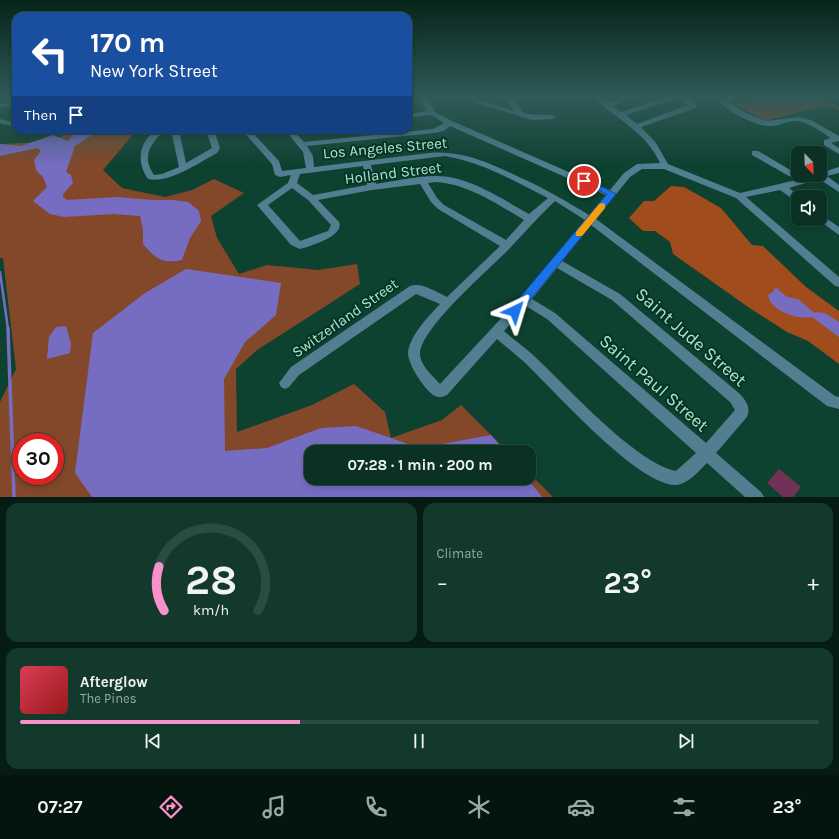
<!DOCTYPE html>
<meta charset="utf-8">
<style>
:root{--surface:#0a3124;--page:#13392c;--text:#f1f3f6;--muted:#99a9a6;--line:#2a4c41;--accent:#f890ca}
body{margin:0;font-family:Karla,sans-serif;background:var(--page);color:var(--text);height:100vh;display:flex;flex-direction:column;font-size:15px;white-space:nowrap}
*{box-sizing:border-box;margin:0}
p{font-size:13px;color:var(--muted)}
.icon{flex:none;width:22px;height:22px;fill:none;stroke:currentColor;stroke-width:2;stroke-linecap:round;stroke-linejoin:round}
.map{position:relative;height:497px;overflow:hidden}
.drawer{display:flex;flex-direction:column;gap:6px;padding:6px;background:#061b14;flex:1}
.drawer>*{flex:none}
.guide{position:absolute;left:12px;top:12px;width:400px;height:122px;border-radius:12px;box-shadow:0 2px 6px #0003,0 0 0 1px var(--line);background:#1a4fa0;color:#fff;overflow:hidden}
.needle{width:26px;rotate:157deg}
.tools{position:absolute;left:791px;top:146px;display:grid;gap:8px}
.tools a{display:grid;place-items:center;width:36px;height:36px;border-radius:8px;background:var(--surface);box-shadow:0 2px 6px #0003,0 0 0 1px var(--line);font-size:20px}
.speed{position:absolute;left:12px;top:433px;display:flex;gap:8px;font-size:20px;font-weight:700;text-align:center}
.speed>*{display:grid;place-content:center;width:52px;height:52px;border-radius:50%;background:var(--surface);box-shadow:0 2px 6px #0003,0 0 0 1px var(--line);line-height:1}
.speed .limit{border:6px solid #d22;background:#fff;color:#111}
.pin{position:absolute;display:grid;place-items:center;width:34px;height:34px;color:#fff;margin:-17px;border:2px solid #fff;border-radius:50%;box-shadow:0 1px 4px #0007}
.me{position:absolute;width:44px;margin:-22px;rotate:41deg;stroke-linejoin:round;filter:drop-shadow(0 0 3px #0008)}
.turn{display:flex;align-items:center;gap:14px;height:84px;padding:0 12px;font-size:18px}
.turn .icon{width:52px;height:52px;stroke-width:2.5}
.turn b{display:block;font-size:28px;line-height:34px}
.then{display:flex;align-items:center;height:38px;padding:0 12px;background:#0003;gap:8px;font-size:15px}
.big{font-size:30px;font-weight:700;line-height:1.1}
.drawer .widget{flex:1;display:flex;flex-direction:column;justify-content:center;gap:6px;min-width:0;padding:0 14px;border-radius:12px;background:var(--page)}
.drawer .dial{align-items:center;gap:0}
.dial svg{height:104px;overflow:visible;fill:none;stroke:var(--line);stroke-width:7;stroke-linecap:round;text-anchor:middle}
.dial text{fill:var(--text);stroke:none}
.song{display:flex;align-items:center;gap:12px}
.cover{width:48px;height:48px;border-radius:6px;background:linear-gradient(135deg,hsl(350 70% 55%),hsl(0 70% 35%))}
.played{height:4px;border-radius:2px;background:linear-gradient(90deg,var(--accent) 35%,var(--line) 35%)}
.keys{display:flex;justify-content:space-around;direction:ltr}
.heat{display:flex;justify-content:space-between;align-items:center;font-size:22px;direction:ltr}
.drawer .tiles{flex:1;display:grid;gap:6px;grid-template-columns:1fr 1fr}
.widget:last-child{grid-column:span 2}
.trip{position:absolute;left:304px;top:445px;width:232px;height:40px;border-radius:12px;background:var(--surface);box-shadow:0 2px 6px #0003,0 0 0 1px var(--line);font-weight:700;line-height:40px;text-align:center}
.tab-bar{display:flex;height:64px;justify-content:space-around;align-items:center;background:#04140e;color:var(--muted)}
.tab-bar .icon{width:28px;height:28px}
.tab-bar .active{color:var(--accent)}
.tab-bar b{font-size:18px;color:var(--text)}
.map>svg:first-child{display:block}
.green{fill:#83482a;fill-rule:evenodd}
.forest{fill:#a14c1d}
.water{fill:#766dc2}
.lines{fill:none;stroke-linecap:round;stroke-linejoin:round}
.stream-far1{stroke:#766dc2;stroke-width:2.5}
.stream{stroke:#766dc2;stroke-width:3.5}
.building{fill:#723157}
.minor{fill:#517e91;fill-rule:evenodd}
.route{fill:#1a73e8;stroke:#114b97}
.slow{fill:#f59e0b}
.labels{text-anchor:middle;stroke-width:4;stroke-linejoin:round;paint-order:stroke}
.street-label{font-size:15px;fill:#b6e0cd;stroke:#003726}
.near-street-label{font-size:18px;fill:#b6e0cd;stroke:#003726}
</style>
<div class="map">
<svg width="839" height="497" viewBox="0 0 839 497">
<rect width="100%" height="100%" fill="#0d4130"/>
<g class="green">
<path d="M 775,96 L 816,96 L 839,106 L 839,110 L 827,105 L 766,121 L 733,104 Z"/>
<path d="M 79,130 L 137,130 L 103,170 L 122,188 L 165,197 L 192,190 L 214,179 L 244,193 L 211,216 L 217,238 L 239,274 L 267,265 L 318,270 L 357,264 L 360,284 L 257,350 L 236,369 L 237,432 L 312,405 L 354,384 L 385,412 L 391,438 L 442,420 L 461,405 L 508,452 L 311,452 L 311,478 L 529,478 L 529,473 L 553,497 L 0,497 L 0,402 L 16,369 L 3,258 L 0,258 L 0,144 L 49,142 L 72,131 ZM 21,442 L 55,442 L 55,476 L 21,476 Z"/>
</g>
<path class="forest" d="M 671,186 L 684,187 L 721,208 L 752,245 L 763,246 L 806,287 L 839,311 L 839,364 L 808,341 L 787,332 L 751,309 L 673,254 L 670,242 L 655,231 L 643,231 L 629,218 L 644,201 L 654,201 Z"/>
<g class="water">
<path d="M 77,130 L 94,130 L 95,133 L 75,146 L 66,172 L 71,175 L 73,183 L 63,194 L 63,197 L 67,200 L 116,197 L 153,200 L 173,200 L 188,202 L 199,211 L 201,221 L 190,238 L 182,260 C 162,264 156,259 143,244 L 143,230 L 140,216 L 113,214 L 64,217 L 50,214 L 33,201 L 47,187 L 43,177 L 36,170 L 34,160 L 41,151 L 37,148 L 0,156 L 0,144 L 21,146 L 53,135 L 68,141 Z"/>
<path d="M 186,269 L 281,283 L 276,315 L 245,342 L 224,379 L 225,451 L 267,448 L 321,428 L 356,426 L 420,448 L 491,435 L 505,452 L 311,452 L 311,478 L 527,478 L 542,497 L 92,497 L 75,473 L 93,333 L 145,293 Z"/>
<path d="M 775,287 L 787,297 L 798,299 L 813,312 L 825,313 L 839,322 L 839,337 L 812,317 C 798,320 770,311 768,295 L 773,292 Z"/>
<path d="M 66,326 L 71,344 L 70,353 L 47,359 L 49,337 L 56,327 Z"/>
</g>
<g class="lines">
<path class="stream-far1" d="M 0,272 L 8,329"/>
<path class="stream" d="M 8,328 L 14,497"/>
</g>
<path class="building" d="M 779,469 L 801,487 L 793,497 L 783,497 L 767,483 Z"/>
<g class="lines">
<g class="minor">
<path d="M 408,96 L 426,96 L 435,112 L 452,121 L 610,190 L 624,173 L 637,164 L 660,163 C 646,131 615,119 592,96 L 600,96 L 609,103 L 627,96 L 638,96 L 613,106 L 621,112 L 669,96 L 685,96 L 696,104 L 696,108 L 641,127 L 656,143 L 668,164 L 740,193 L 796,180 L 752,155 L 752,151 L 758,151 L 804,178 L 820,175 L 820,173 L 839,167 L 839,173 L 827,176 L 839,185 L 839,192 L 819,179 L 789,188 L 800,197 L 798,197 L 798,203 L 780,190 L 746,197 L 839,277 L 839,287 L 835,286 L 736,198 L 664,169 L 642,169 L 630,177 L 596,219 L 835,396 L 839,397 L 839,409 L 827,406 L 591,225 L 562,261 L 620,294 L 740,394 C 746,401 751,407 747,417 L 716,453 L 761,492 L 764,497 L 745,497 L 707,463 C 699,471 687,485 675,485 C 636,484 553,389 523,361 C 514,353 505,346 497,339 L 447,395 C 443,397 439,398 435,396 C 425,391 407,363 408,352 C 411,334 428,317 440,304 L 416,294 L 299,375 L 289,387 L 285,389 L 281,387 L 279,383 L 291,367 L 410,286 C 422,282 436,292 447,297 L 500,246 L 438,209 L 431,202 L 420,184 L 372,190 L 318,200 L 339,222 C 345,236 310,246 300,249 L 291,245 L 257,205 L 288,183 L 291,175 L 280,177 L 275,175 L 272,164 L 242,130 L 250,130 L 279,161 L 282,171 L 306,168 L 303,152 L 285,130 L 293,130 L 304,142 L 433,129 L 444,123 L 431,115 L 408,118 L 408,114 L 427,111 L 419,97 L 408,99 ZM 678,98 L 688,105 L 637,124 L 626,115 ZM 450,126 L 606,195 L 589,215 C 566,201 544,188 519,177 C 489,163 463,150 429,153 L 314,167 L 313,156 L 307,146 L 434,133 L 444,131 ZM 445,156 C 482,162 514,181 548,198 L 529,214 C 502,199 469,176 436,176 C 416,176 395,181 376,184 L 371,165 ZM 363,166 L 367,185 L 313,195 L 297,183 L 300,174 ZM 436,182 C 468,184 497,204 524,220 L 506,240 L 444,205 L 437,198 L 428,183 ZM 292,188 L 308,200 L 331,225 L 328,231 L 300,241 L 268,205 ZM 555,201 L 585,220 L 521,297 L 440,384 C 433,376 420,365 420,354 C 420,328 491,268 510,248 C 525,232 539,216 555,201 ZM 557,268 L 612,300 L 730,402 L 735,410 L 706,443 L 555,313 L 532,299 ZM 526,306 L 547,319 L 696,453 L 676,471 C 635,463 565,384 532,354 C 523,346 513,339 504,331 Z"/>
<path d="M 454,96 L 466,96 L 514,111 L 505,96 L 512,96 L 524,113 C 532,116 551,113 556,117 L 552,119 L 532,120 Z"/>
<path d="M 733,96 L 746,96 L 728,102 L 748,114 L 767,121 L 798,117 L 811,120 L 839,136 L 839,141 L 831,143 L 839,148 L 839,154 L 824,145 L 824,140 L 831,138 C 821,132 810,123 798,121 C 789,120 780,126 771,126 C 757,127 728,112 719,101 Z"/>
<path d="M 16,100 L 16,104 L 0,108 L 0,104 Z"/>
<path d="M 0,119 L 16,123 L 16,127 L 0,123 Z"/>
<path d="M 155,130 L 164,130 C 151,145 141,155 154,175 L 162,174 L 179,167 L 171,130 L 179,130 L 186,163 L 212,148 L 206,130 L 214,130 L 220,148 L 217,153 C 198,163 169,184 148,179 C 136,161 139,144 155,130 Z"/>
<path d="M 820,214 L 839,227 L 839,235 L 817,219 L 820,219 Z"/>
</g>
</g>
<linearGradient id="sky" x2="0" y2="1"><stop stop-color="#07241a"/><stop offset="0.58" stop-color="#2f5a59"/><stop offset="1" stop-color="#2f5a59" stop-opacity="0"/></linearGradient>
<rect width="839" height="166" fill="url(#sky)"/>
<path class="route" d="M 581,179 L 587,179 L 616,194 L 519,314 L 511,314 L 510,311 L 511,308 L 607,194 L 581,183 Z"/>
<path class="slow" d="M 602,203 L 605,204 L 605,208 L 582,236 L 576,236 L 576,232 L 599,204 Z"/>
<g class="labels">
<g class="street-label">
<text transform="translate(385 148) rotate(-5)" y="5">Los Angeles Street</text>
<text transform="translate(393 173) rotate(-7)" y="5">Holland Street</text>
<text transform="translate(345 318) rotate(-35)" y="5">Switzerland Street</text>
</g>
<g class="near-street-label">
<text transform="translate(691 337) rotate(41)" y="6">Saint Jude Street</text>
<text transform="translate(654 383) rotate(41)" y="6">Saint Paul Street</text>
</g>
</g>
</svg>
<div class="tools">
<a><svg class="needle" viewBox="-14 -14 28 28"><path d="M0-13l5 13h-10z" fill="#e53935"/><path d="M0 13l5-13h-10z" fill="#99a9a6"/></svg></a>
<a><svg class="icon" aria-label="sound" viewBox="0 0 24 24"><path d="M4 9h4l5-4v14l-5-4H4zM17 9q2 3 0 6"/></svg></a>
</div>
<div class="speed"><div class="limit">30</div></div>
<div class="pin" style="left:584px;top:181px;background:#d93025"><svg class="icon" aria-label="arrive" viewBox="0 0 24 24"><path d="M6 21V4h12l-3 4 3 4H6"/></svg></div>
<svg class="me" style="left:515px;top:311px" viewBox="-20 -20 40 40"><path d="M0-17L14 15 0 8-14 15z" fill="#1a73e8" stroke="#fff" stroke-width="4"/></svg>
<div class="trip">07:28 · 1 min · 200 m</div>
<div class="guide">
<div class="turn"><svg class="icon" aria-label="left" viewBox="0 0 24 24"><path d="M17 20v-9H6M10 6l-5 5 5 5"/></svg><div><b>170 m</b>New York Street</div></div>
<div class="then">Then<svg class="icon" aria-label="arrive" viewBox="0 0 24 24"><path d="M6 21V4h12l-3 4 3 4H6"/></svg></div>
</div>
</div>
<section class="drawer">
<div class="tiles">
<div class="widget dial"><svg viewBox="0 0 100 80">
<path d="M14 69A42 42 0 1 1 86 69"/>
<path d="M14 69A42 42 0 0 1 10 35" stroke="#f890ca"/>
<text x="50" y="56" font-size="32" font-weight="700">28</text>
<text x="50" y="72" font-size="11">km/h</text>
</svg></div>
<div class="widget"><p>Climate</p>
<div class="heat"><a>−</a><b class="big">23°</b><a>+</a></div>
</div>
<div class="widget">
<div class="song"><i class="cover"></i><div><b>Afterglow</b><p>The Pines</p></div></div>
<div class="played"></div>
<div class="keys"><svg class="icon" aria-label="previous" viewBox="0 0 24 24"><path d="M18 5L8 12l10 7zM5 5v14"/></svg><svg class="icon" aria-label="pause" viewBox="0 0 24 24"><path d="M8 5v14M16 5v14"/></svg><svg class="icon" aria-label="next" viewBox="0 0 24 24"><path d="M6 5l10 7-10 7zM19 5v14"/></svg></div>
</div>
</div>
</section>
<nav class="tab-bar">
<b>07:27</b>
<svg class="icon active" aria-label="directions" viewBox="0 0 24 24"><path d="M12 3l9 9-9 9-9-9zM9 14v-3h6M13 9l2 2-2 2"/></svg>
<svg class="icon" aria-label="music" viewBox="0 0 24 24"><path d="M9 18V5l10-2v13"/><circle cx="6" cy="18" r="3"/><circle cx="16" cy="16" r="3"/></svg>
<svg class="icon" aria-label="phone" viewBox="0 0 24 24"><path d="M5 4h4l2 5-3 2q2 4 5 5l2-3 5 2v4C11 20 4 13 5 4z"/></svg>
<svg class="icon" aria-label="climate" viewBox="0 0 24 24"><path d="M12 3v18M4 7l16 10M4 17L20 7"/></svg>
<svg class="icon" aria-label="car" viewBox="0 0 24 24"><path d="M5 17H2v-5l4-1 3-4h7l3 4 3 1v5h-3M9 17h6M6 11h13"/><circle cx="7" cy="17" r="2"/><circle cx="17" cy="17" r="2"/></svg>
<svg class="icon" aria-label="filters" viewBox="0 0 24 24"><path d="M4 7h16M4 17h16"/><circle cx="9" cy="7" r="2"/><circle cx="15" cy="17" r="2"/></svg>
<b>23°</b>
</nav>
